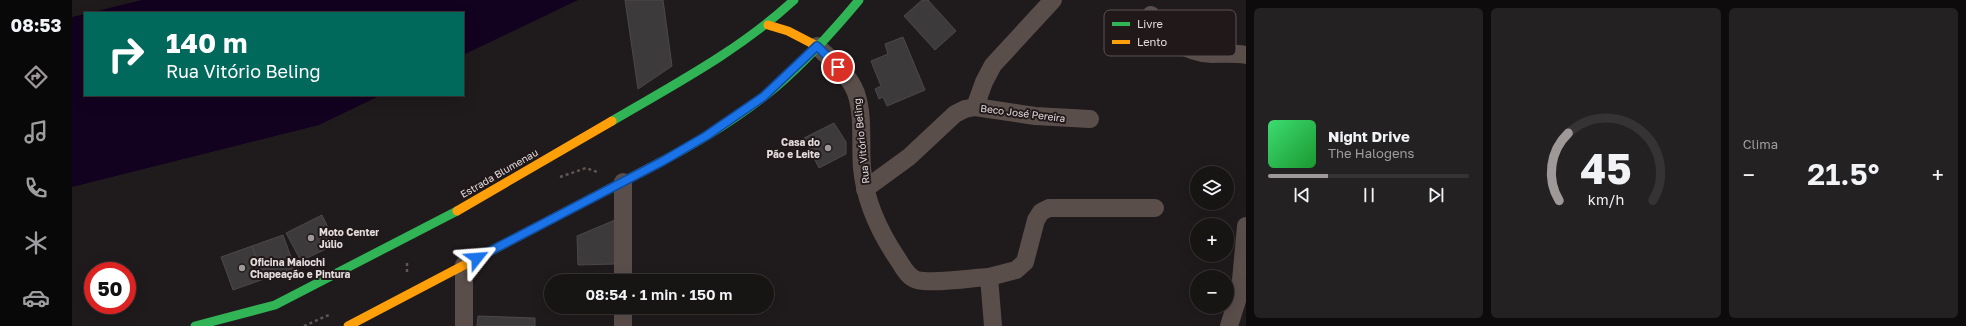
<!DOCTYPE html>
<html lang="pt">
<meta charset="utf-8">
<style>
:root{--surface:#171414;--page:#242122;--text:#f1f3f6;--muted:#9e9ea0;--line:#363334;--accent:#9e9899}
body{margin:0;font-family:"Golos Text",sans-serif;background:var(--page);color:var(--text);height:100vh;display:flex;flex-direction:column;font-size:15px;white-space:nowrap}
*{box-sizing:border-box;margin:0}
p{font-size:13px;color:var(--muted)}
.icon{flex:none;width:22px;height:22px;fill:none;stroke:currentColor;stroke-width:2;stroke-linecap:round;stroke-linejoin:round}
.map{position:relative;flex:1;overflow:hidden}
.details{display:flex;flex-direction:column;gap:8px;padding:8px;background:#0d0b0b;width:720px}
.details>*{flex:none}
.top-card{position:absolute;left:12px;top:12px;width:380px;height:84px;border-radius:0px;box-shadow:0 4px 16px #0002,0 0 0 1px var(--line);background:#00695c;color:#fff;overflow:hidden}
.fabs{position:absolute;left:1118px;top:166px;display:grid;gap:8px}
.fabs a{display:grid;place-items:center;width:44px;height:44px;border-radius:50%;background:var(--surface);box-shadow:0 4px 16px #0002,0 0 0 1px var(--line);font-size:20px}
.speed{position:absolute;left:12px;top:262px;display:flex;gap:8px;font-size:20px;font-weight:700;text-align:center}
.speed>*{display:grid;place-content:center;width:52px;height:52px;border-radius:50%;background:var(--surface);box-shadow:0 4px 16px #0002,0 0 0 1px var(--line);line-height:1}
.speed .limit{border:6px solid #d22;background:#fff;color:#111}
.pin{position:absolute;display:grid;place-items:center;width:34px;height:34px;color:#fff;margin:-17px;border:2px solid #fff;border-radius:50%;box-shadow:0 1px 4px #0007}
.me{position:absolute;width:44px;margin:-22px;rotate:62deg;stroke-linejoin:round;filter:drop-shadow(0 0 3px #0008)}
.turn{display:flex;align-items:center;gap:14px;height:84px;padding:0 16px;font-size:18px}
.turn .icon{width:52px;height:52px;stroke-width:2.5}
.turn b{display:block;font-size:28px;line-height:34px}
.big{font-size:30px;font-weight:600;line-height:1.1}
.details .card{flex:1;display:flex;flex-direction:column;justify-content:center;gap:6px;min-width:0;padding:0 14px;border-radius:6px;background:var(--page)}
.details .dial{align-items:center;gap:0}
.dial svg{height:104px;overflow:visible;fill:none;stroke:var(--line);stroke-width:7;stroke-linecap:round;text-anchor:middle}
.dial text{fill:var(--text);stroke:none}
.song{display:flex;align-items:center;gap:12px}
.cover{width:48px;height:48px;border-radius:6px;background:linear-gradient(135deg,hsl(140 70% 55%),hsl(130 70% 35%))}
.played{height:4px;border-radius:2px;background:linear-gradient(90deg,var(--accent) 30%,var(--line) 30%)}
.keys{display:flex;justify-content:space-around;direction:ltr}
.heat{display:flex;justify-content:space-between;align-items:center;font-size:22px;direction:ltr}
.details .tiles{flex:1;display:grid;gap:8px;grid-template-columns:repeat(3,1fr)}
.trip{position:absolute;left:472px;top:274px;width:230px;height:40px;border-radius:20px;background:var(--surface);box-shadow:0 4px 16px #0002,0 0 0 1px var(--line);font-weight:600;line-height:40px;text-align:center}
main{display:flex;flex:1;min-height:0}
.tabs{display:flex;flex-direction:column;width:72px;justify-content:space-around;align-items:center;background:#090808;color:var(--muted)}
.tabs .icon{width:28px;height:28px}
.tabs .on{color:var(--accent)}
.tabs b{font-size:18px;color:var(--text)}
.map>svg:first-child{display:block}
.water{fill:#120220}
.building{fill:#3d3a3c;stroke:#4c484a}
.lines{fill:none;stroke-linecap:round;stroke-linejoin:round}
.path{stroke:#5f5655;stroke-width:2.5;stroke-dasharray:3 3;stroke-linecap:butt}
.street{stroke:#5a4e4b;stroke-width:18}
.fast{stroke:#30b455;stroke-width:9}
.slow{stroke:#ff9f0a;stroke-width:9}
.route-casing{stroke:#114b97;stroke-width:10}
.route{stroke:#1a73e8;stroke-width:7}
.poi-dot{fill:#9e9899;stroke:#21181a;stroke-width:1.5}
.labels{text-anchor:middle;stroke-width:4;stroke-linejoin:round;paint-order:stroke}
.street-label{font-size:10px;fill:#e3dcdd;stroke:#21181a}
.poi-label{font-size:10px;font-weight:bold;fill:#e3dcdd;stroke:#21181a;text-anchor:start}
.key{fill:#21181a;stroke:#5b5354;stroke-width:1}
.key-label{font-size:11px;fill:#e3dcdd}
</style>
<main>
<nav class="tabs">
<b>08:53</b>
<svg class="icon on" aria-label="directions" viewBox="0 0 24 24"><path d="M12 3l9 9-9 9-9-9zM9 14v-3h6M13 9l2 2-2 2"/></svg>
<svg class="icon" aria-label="music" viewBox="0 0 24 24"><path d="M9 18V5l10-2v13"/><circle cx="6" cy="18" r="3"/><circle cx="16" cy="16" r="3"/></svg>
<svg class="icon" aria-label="phone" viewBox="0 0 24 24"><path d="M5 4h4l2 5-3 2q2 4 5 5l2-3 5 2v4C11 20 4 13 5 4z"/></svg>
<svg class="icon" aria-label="climate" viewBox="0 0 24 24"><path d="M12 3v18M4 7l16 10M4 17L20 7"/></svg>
<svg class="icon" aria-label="car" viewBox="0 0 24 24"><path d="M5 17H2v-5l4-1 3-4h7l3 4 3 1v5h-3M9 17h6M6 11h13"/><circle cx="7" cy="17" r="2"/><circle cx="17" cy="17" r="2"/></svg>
</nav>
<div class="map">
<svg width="1174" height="326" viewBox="0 0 1174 326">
<rect width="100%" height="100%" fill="#1f1a1b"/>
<g class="water">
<path d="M 70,0 L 506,0 L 391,55 L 391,13 L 17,13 Z"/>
<path d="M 13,14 L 13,95 L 309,95 L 247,125 L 0,187 L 0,17 Z"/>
</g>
<g class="building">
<path d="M 553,0 L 591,0 L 600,66 L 566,89 Z"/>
<path d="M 850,0 L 856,0 L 884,31 L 863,50 L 832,16 Z"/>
<path d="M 831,37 L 853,90 L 815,106 L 811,97 L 807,99 L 803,89 L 809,86 L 799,61 L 816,54 L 813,44 Z"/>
<path d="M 762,123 L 774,142 L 774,154 L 747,168 L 732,138 Z"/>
<path d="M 250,215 L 264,244 L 229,261 L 214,233 Z"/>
<path d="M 543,220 L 543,264 L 506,265 L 505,236 Z"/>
<path d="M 211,235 L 223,268 L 192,279 L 180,246 Z"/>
<path d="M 180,246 L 192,279 L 161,290 L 149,257 Z"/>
<path d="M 406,316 L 463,318 L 463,326 L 405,326 Z"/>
</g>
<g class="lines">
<g class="path">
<path d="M 488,177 L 514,168 L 525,172"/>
<path d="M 335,272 L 335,261"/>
<path d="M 232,326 L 259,314"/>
</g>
<g class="street">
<path d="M 1079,15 C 1092,36 1113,53 1140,54 C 1151,54 1163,53 1174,55"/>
<path d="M 745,46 C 759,60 777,74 784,93 C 792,116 788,144 790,168 C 793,201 807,231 825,258 C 830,265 835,277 845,280 C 863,284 898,278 917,277 L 921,326"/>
<path d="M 903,107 L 912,82 L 921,65 L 981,0"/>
<path d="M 793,189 L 837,157 L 883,114 L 893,109 L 903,107 L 963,116 L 1018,119"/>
<path d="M 392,265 L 392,326"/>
<path d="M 917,277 L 944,270 L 953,262 L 964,220 L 969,212 L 977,208 L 1083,208"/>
<path d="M 551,281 L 551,182"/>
<path d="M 551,326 L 551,307"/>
<path d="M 1157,326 L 1168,291 L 1174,226"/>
</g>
<g class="fast">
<path d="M 540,121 C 603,84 668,50 722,0"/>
<path d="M 577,168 C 622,145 667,118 705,86 C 735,60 762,30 787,0"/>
<path d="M 123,326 L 203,305 L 385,211"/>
</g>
<g class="slow">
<path d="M 696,25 L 716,31 L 745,46"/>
<path d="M 385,211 L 540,121"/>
<path d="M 276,326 L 577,168"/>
</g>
</g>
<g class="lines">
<defs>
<path id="route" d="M 405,258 L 591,161 L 634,136 L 691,97 L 745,46 L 766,67"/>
</defs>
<use href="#route" class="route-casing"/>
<use href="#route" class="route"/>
</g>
<g class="poi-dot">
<circle cx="756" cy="148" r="4"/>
<circle cx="239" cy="238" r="4"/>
<circle cx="170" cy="268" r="4"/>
</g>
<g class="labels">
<g class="street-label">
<text transform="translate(951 113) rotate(7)" y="4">Beco José Pereira</text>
<text transform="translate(789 141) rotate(-96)" y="4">Rua Vitório Beling</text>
<text transform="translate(427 173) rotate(-30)" y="4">Estrada Blumenau</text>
</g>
<g class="poi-label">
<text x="748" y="146" text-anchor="end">Casa do<tspan x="748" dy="12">Pão e Leite</tspan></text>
<text x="247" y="236">Moto Center<tspan x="247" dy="12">Júlio</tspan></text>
<text x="178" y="266">Oficina Maiochi<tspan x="178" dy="12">Chapeação e Pintura</tspan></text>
</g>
</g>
<rect x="1032" y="10" width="132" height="46" rx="6" class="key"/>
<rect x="1040" y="22" width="18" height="4" fill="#30b455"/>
<rect x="1040" y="40" width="18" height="4" fill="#ff9f0a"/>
<g class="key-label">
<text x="1065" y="28">Livre</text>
<text x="1065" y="46">Lento</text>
</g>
</svg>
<div class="fabs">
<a><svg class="icon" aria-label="layers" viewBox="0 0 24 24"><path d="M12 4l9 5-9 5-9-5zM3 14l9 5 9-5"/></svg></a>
<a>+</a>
<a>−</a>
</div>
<div class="speed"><div class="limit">50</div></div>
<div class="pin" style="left:766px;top:67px;background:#d93025"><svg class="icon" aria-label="arrive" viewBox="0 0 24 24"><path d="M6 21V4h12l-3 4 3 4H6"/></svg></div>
<svg class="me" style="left:405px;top:258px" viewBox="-20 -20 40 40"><path d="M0-17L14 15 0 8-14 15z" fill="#1a73e8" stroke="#fff" stroke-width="4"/></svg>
<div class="trip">08:54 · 1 min · 150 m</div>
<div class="top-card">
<div class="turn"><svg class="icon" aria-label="right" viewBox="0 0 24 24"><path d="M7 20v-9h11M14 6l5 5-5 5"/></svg><div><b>140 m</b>Rua Vitório Beling</div></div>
</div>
</div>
<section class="details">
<div class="tiles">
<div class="card">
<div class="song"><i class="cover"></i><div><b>Night Drive</b><p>The Halogens</p></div></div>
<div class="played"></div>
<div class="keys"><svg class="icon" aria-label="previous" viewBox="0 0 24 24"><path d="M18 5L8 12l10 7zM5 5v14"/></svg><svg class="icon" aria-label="pause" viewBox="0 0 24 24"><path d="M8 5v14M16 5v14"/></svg><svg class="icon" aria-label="next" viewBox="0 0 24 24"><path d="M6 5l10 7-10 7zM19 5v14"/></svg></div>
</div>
<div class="card dial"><svg viewBox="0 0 100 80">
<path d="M14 69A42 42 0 1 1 86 69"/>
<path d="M14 69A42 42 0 0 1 21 17" stroke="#9e9899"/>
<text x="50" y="56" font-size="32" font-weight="700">45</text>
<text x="50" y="72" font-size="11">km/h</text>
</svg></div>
<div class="card"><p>Clima</p>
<div class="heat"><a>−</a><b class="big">21.5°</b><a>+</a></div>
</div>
</div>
</section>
</main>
